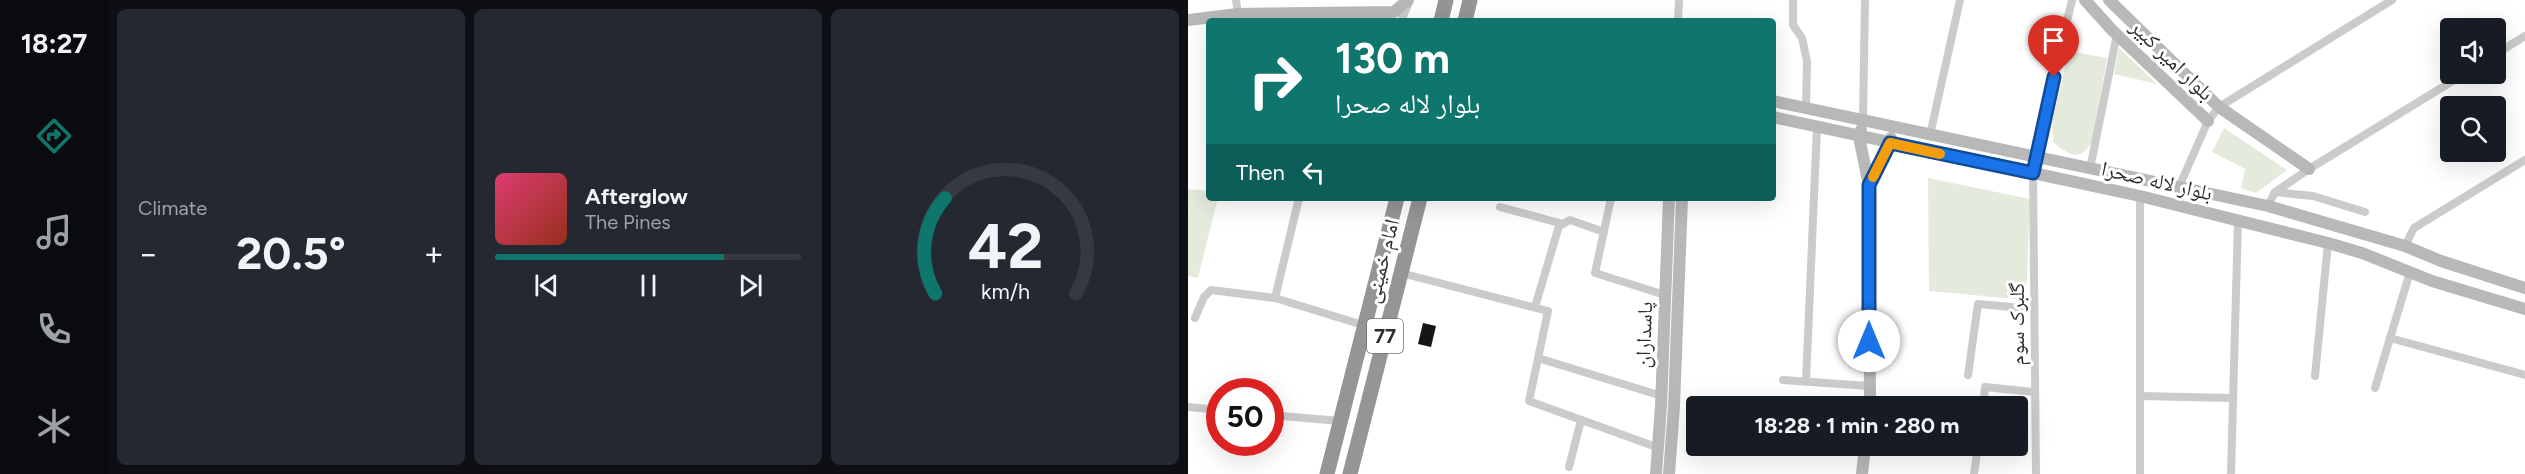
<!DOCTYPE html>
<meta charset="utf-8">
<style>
:root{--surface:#171b24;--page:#242831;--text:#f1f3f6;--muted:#9ea1a6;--line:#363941;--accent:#0f766e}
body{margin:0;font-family:Figtree,"Noto Naskh Arabic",sans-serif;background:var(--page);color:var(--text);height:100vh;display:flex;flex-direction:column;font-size:22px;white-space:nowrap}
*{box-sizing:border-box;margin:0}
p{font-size:20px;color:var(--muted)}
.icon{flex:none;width:33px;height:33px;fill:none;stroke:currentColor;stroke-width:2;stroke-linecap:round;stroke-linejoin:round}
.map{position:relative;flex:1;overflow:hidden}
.side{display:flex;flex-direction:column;gap:9px;padding:9px;background:#0d0f14;width:1080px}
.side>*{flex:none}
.top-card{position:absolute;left:18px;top:18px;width:570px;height:183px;border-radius:6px;box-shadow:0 6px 24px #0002;background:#0f766e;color:#fff;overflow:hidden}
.buttons{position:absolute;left:1252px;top:18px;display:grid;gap:12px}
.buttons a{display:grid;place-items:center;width:66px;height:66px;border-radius:6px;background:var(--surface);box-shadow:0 6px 24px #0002;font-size:30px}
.speed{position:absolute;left:18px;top:378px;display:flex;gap:12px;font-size:30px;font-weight:700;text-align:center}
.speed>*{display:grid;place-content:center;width:78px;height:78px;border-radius:50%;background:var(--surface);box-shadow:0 6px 24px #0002;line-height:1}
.speed .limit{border:9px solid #d22;background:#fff;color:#111}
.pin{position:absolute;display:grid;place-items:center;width:51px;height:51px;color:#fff;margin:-62px -26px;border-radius:50% 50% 50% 0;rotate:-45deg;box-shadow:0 0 6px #0007}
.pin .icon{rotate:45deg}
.me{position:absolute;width:66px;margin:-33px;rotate:0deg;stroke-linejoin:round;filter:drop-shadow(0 0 4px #0008)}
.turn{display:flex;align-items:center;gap:21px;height:126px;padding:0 30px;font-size:27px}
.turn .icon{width:78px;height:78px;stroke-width:2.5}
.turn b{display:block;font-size:42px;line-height:51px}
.then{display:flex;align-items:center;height:57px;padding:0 30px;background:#0003;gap:12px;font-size:22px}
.big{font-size:45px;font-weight:700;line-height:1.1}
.side .card{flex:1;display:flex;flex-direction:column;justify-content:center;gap:9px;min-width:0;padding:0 21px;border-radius:9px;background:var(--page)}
.side .dial{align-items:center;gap:0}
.dial svg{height:156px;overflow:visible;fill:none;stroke:var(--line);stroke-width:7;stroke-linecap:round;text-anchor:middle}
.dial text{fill:var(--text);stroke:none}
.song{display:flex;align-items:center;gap:18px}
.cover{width:72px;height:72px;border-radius:9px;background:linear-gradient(135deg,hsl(340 70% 55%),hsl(10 70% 35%))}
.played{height:6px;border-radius:3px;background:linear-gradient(90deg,var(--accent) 75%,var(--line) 75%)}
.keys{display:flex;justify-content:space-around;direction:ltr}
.heat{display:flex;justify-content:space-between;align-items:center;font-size:33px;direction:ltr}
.side .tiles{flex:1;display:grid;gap:9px;grid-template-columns:repeat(3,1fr)}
.trip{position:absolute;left:498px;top:396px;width:342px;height:60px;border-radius:6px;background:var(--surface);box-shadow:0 6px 24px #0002;font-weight:700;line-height:60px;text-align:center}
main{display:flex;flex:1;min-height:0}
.tab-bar{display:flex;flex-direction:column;width:108px;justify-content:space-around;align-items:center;background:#090b0e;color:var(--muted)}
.tab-bar .icon{width:42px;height:42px}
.tab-bar .current{color:var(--accent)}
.tab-bar b{font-size:27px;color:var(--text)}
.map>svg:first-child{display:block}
.green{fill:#e4ebdc}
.building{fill:#151515}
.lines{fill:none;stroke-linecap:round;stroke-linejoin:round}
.street{stroke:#cbcbcb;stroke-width:8}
.secondary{stroke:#b8b8b8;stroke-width:12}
.highway{stroke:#959595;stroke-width:15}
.route-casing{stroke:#114b97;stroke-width:15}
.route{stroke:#1a73e8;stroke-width:10}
.slow{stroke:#f59e0b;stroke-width:10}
.labels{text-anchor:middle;stroke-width:6;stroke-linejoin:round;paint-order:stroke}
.shield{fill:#fff;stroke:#6d6d6d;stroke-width:1.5}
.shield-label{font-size:20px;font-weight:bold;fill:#2e2e2e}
.street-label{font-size:21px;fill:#2e2e2e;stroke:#fff}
</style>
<main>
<nav class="tab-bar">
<b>18:27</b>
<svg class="icon current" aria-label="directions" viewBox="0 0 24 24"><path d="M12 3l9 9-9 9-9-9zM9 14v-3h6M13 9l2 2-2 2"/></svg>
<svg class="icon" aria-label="music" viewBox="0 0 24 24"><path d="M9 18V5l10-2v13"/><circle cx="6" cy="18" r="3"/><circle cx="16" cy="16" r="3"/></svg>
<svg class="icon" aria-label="phone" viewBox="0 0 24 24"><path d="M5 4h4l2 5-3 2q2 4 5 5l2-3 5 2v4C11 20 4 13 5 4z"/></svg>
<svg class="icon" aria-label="climate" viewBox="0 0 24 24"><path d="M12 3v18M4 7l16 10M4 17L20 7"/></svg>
</nav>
<section class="side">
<div class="tiles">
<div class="card"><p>Climate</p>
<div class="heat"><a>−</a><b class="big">20.5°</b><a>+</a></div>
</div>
<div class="card">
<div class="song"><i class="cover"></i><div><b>Afterglow</b><p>The Pines</p></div></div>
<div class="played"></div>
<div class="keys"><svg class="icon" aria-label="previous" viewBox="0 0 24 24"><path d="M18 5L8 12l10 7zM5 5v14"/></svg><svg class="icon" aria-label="pause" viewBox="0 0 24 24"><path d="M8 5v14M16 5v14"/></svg><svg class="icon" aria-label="next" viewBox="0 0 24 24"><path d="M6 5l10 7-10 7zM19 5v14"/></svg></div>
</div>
<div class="card dial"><svg viewBox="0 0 100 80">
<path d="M14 69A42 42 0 1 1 86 69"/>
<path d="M14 69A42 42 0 0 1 19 20" stroke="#0f766e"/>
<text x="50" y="56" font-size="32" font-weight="700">42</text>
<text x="50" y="72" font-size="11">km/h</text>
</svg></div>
</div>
</section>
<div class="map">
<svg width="1337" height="474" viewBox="0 0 1337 474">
<rect width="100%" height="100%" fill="#fff"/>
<g class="green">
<path d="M 931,48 L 969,84 L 926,74 Z"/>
<path d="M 881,51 L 919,58 L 904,141 C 892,163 881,155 865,142 L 864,122 Z"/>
<path d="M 1036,128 L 1099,170 L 1068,193 L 1053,188 L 1057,169 L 1024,152 Z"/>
<path d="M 740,178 L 842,199 L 838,300 L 741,291 Z"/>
<path d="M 0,189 L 21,191 L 21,198 L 30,198 L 10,278 L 0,276 Z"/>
</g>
<path class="building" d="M 235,323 L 248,326 L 243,347 L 230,344 Z"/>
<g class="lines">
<g class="street">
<path d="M 48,0 L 50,14"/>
<path d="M 605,0 L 605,25 L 614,38 L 619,61 L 618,108"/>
<path d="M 213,21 L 222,0"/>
<path d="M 490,21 L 491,0"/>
<path d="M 1308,54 L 1337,36"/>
<path d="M 675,120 L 677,0"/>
<path d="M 742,135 L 772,0"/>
<path d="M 902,169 L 929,34"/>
<path d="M 991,187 L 1020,121 L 1031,107 L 1204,0"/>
<path d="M 1087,192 L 1125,196 L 1177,212"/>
<path d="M 423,198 L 407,273 L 477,295"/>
<path d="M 1080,206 L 1087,192 L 1121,169 L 1276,74"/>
<path d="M 312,207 L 375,224"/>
<path d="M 1217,246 L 1226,228 L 1337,160"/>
<path d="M 213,273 L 360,311 L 341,401 L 471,448"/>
<path d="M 87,298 L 111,198"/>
<path d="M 347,307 L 371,226 L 382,220 L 416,232"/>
<path d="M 7,318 L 16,297 L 23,290 L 87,298 L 175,325"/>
<path d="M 1202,338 L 1337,375"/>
<path d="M 350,358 L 474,396"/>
<path d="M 780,375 L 790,304 L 846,309"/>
<path d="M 1127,376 L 1140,243"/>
<path d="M 595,380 L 681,386"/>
<path d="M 618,381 L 629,127"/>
<path d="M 1187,388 L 1222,272"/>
<path d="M 952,396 L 1044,398"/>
<path d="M 795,406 L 797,387 L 847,392"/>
<path d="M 0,407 L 32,410"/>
<path d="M 82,415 L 152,421"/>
<path d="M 381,467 L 393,420"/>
<path d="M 786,474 L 790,446"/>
<path d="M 848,474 L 845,173 L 847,158 L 884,0"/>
<path d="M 952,474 L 952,196"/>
<path d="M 1043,474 L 1050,221"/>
</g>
<g class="secondary">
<path d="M 897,0 L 924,30 L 1020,121"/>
<path d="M 921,0 L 1031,107 L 1121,169"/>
<path d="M 0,20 L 50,14 L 206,12 L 220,0"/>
<path d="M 585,101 L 1080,206 L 1217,246 L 1253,261 L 1337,288"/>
<path d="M 585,117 L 952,196 L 1140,243 L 1174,253 L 1244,281 L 1337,309"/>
<path d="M 673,130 L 671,137 L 681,185 L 703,138"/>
<path d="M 681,185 L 682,406"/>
<path d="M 468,474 L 473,406 L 481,198"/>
<path d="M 481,474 L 486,406 L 494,198"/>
<path d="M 674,474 L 677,446"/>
</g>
<g class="highway">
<path d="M 253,21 L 258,0"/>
<path d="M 277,21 L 282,0"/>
<path d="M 139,474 L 209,198"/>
<path d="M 162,474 L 232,198"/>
</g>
</g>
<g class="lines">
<defs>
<path id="route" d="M 681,341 L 681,185 L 702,143 L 845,173 L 866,77"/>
</defs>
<use href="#route" class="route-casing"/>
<use href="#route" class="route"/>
<path class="slow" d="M 685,177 L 702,143 L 752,154"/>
</g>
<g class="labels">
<rect class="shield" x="179" y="319" width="36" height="34" rx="4.5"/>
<g class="shield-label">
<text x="197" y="343">77</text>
</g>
<g class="street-label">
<text transform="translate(984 60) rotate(44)" y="7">بلوار امیر کبیر</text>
<text transform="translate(969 181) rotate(13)" y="7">بلوار لاله صحرا</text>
<text transform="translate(194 261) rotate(-76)" y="7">امام خمینی</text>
<text transform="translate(829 324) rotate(-90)" y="7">گلبرک سوم</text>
<text transform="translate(456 335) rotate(-88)" y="7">پاسداران</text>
</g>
</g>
</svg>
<div class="buttons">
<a><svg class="icon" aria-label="sound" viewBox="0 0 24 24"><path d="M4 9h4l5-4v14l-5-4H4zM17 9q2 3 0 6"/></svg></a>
<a><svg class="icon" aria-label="search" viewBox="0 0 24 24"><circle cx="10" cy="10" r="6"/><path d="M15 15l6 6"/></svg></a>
</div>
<div class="speed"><div class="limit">50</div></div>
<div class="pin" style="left:866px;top:77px;background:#d93025"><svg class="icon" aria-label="arrive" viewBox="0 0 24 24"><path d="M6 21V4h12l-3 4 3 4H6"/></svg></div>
<svg class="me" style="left:681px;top:341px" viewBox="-20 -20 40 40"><circle r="19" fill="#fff"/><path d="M0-13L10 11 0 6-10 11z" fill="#1a73e8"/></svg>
<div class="trip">18:28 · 1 min · 280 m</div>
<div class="top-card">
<div class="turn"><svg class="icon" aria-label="right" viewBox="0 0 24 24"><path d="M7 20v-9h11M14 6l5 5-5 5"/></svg><div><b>130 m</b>بلوار لاله صحرا</div></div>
<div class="then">Then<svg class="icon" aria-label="left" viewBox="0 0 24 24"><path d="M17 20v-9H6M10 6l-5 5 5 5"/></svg></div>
</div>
</div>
</main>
